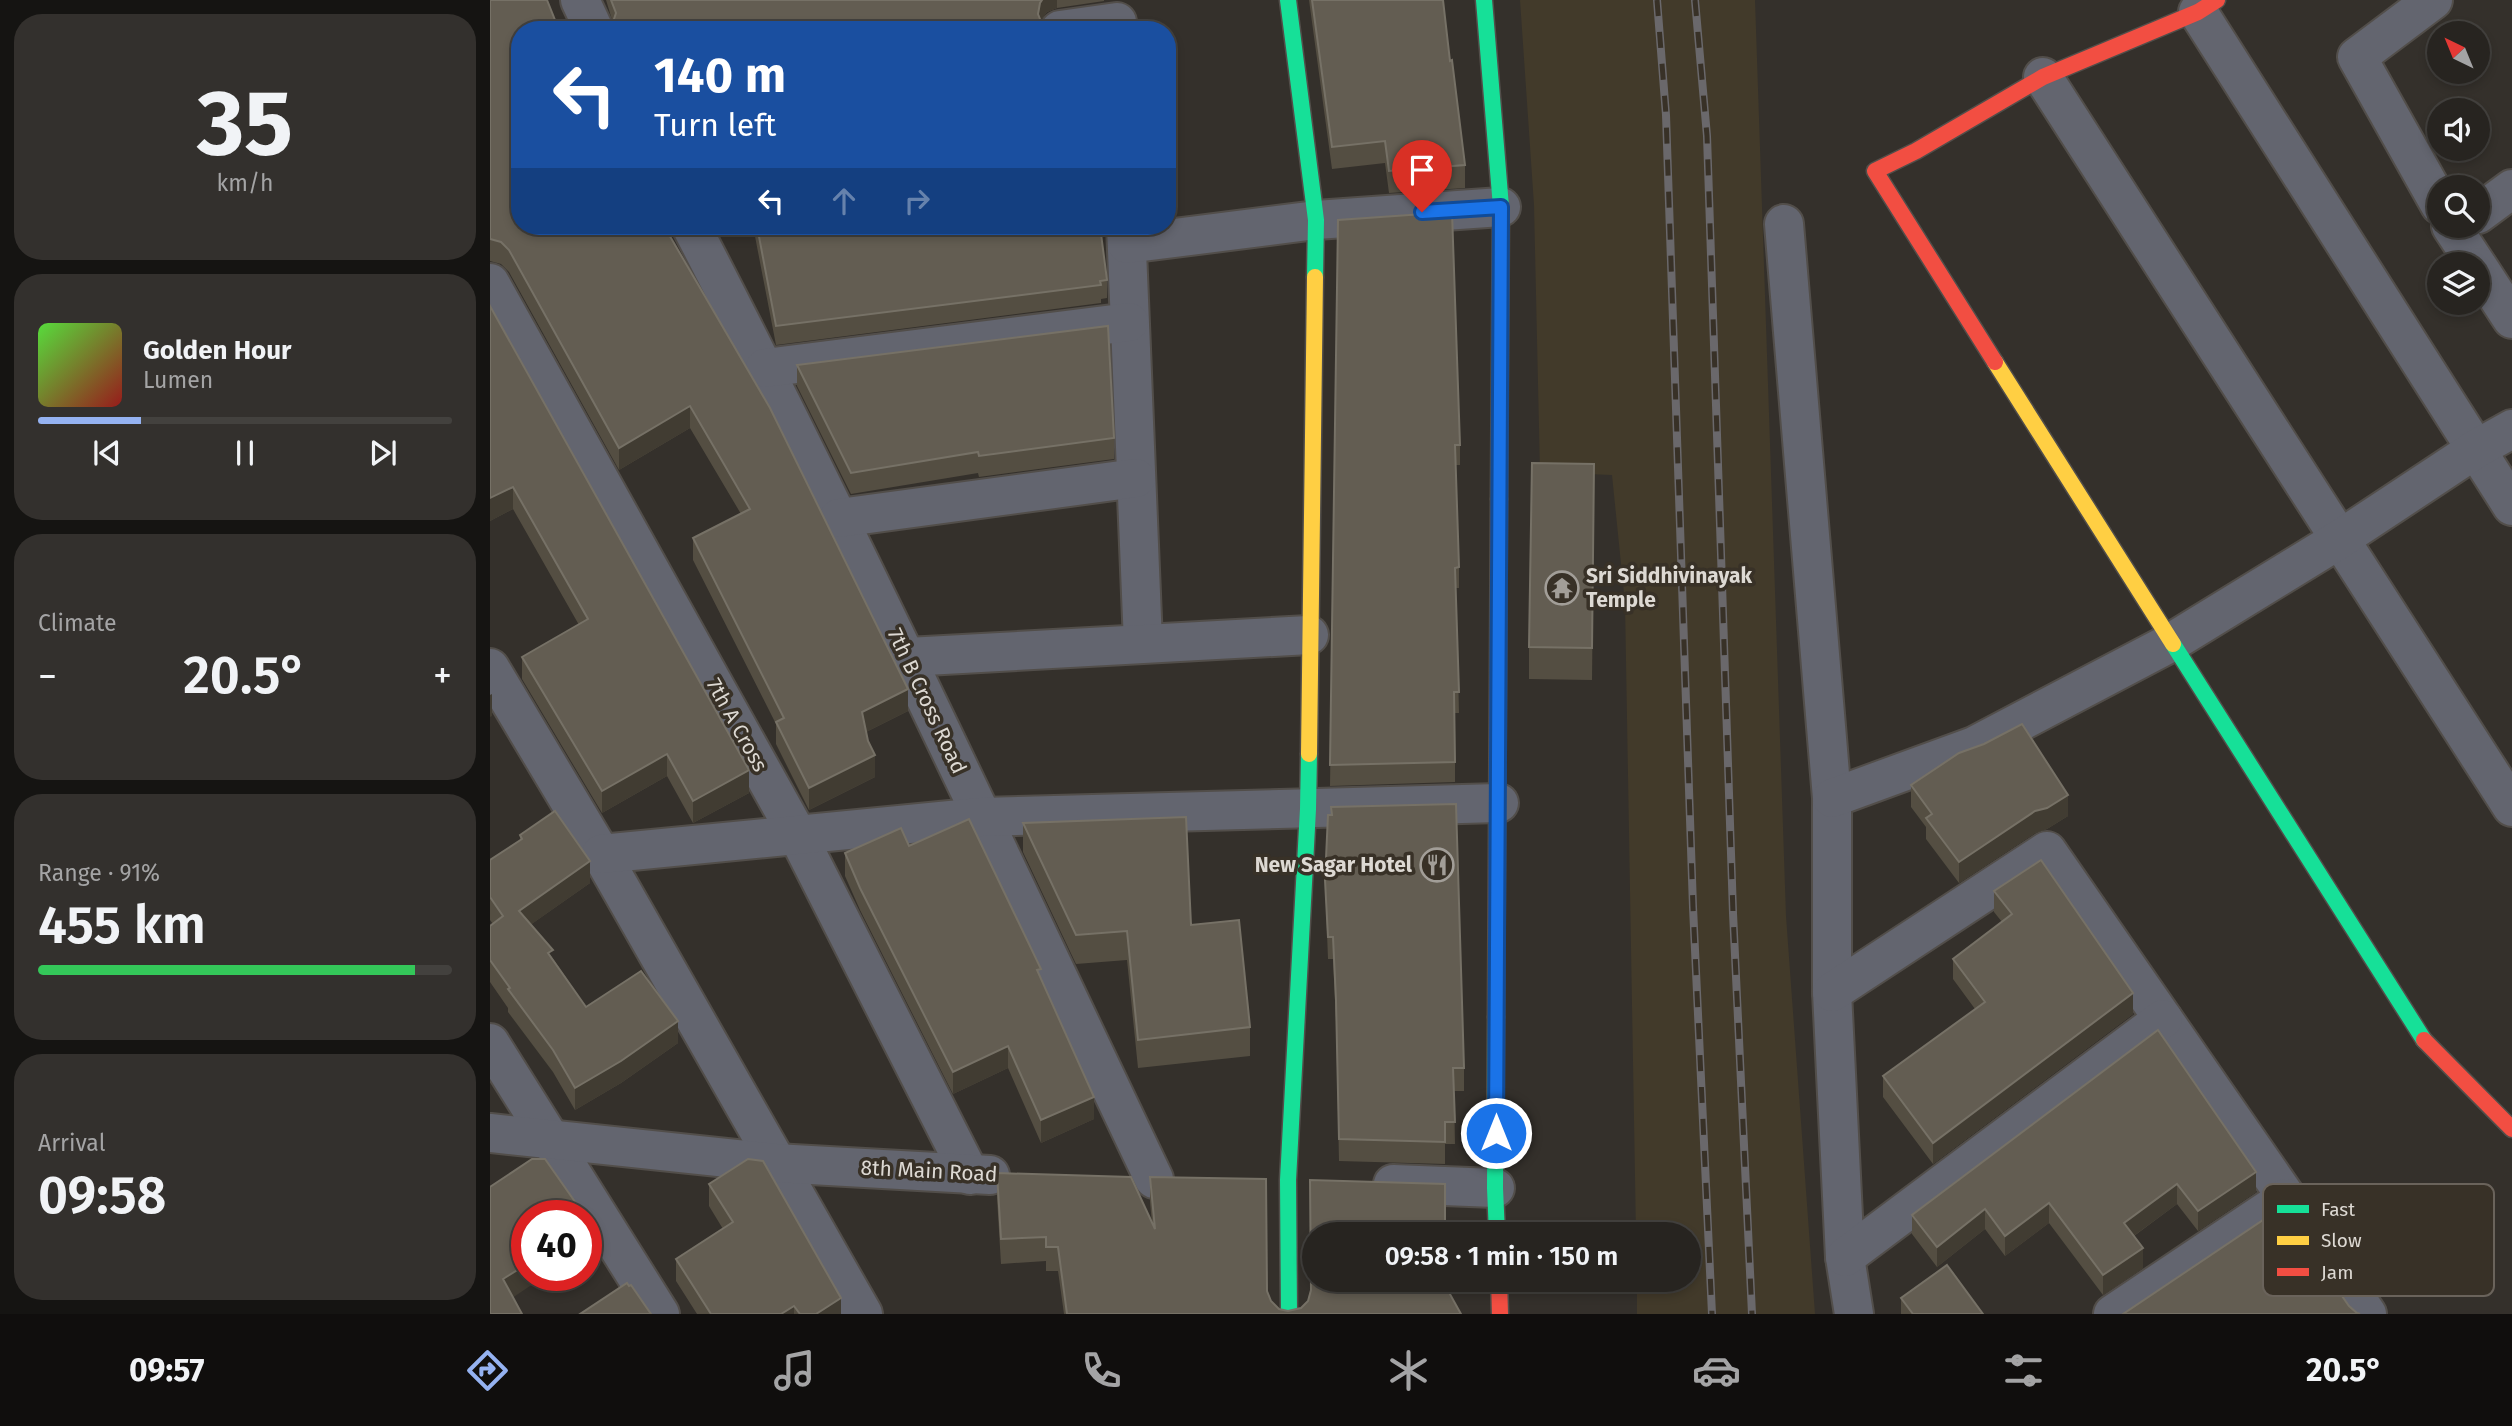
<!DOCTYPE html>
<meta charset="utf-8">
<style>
:root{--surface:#272420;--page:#33302d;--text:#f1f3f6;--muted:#a4a4a5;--line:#43413e;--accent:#95b2f1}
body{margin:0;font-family:"Fira Sans",sans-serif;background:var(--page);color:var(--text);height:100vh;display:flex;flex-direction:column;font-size:26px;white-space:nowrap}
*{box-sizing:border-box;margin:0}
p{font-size:23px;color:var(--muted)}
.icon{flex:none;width:38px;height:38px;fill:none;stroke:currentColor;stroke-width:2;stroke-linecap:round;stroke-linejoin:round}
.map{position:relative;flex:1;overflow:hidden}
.details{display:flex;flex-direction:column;gap:14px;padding:14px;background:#151412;width:490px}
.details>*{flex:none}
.guide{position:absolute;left:21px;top:21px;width:665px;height:214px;border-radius:28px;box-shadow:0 4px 10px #0003,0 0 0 2px var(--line);background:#1a4fa0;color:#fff;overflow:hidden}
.needle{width:46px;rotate:317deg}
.buttons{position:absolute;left:1937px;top:21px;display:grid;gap:14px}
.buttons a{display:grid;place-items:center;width:63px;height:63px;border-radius:50%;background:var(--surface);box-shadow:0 4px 10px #0003,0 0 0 2px var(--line);font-size:35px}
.speed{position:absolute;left:21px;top:1200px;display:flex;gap:14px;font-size:35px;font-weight:700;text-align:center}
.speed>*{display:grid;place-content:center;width:91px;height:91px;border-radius:50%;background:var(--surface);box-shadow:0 4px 10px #0003,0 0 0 2px var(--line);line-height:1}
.speed .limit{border:10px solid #d22;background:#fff;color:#111}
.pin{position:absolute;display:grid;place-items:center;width:60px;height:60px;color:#fff;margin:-72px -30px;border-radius:50% 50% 50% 0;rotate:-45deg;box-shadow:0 0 7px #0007}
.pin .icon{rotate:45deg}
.me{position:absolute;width:77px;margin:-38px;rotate:0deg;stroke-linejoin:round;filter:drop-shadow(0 0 5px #0008)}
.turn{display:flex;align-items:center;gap:24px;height:147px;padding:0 28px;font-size:32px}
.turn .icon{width:91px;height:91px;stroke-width:2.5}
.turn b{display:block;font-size:49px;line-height:60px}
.lanes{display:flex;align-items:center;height:66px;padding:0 28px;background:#0003;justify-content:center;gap:35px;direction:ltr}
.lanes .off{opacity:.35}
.big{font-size:52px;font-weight:600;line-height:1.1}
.details .card{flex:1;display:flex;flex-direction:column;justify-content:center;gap:10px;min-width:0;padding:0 24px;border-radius:28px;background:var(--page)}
.details .dial{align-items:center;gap:0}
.dial b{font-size:91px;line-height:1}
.song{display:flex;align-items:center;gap:21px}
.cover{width:84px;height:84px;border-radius:10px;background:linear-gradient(135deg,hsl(110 70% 55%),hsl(0 70% 35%))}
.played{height:7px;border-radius:4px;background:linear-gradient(90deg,var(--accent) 25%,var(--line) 25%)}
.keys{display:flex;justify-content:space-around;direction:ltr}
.heat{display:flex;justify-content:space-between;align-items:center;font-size:38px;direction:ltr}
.charge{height:10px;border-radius:5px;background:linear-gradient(90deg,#34c759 91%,var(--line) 0)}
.trip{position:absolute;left:812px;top:1222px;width:399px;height:70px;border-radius:35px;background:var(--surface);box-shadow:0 4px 10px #0003,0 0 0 2px var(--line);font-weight:600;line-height:70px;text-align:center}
.dock{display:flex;height:112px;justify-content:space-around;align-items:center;background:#100e0d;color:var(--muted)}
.dock .icon{width:49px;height:49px}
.dock .selected{color:var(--accent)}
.dock b{font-size:32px;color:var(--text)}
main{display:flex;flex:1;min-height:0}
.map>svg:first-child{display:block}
.built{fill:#423a2a}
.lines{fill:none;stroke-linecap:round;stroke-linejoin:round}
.street-casing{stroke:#524e4a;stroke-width:42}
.fast-casing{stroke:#524e4a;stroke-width:19}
.slow-casing{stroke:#524e4a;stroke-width:19}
.jam-casing{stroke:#524e4a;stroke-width:19}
.street{stroke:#63656f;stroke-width:38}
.fast{stroke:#16e098;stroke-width:16}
.slow{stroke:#ffcf43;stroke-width:16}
.jam{stroke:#f24e42;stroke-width:16}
.rail-casing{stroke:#6a686b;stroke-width:8}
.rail{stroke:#383127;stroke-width:5;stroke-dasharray:16;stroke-linecap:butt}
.wall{fill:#544e42}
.shaded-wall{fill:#413c32}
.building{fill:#635d52;stroke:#767166;stroke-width:2}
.route-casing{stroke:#114b97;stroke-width:18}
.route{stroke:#1a73e8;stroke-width:12}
.labels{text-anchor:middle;stroke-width:7;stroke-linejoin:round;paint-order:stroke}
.poi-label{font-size:21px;font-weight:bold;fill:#ddd9d3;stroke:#383127;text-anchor:start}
.street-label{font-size:21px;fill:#ddd9d3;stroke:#383127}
.key{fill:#383127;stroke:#6a635b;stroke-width:2}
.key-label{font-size:19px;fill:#ddd9d3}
</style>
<main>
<section class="details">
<div class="card dial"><b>35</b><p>km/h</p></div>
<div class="card">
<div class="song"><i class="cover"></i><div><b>Golden Hour</b><p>Lumen</p></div></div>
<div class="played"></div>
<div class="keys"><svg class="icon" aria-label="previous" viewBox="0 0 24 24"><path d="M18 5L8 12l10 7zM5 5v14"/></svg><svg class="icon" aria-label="pause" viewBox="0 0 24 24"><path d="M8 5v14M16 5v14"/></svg><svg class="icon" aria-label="next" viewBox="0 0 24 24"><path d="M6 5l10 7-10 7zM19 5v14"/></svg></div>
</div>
<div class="card"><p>Climate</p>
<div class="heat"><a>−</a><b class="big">20.5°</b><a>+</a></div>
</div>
<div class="card"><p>Range · 91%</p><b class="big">455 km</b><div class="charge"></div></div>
<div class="card"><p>Arrival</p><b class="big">09:58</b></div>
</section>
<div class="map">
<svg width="2022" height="1314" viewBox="0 0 2022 1314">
<rect width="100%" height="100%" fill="#34302b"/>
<path class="built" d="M 1030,0 L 1265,0 L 1296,916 L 1325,1314 L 1147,1314 L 1147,1279 L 1199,1279 L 1199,1234 L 1146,1234 L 1135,603 L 1122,475 L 1050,472 L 1044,205 Z"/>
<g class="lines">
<defs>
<g id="street">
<path d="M 90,0 L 104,30"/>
<path d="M 1943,0 L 1867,57 L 1950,205"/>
<path d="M 1708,12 L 2022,506"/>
<path d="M 570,30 L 627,22"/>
<path d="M 1553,77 L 2022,807"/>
<path d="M 1988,214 L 2022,189"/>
<path d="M 1294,224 L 1342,798 L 1342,992 L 1355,1257 L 1364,1314"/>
<path d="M 201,226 C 364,540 512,860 664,1179"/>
<path d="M 636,226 L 653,643"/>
<path d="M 1961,226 L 1986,264"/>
<path d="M 637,244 L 826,220 L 1011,207"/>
<path d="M 1988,267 L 2022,319"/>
<path d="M 0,283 L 307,834 L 480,1175"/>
<path d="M 275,368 L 639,322"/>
<path d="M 349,518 L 646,478"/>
<path d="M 417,657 L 819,635"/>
<path d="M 0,668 L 111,854 L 373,1314"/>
<path d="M 1342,798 L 1484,746 L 1682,642 L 1850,539 L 1986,449 L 2022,429"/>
<path d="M 111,854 L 491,817 L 1009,803"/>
<path d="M 1342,992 L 1557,851 L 1877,1314"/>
<path d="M 0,1043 L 170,1314"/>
<path d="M 0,1133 L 285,1163 L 500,1175"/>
<path d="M 903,1184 L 1005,1188"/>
<path d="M 1355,1257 L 1673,1019"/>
<path d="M 1623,1314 L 1796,1198"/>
</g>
<g id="fast">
<path d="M 798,0 L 826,220 L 825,277"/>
<path d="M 994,0 L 1011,207 L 1009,499"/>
<path d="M 1683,644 L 1934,1040"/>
<path d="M 1006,1017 L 1005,1188 L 1007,1234"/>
<path d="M 799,1314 L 798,1180 L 818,809 L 819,754"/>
</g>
<g id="slow">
<path d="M 1505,362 L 1683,644"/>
<path d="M 819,754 L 825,277"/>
</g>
<g id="jam">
<path d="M 1505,362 L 1385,171 L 1426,151 L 1553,77 L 1708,12 L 1727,0"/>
<path d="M 1006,1017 L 1009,499"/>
<path d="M 1934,1040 L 2022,1129"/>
<path d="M 1009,1279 L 1010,1314"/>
</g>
</defs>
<use href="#street" class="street-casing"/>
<use href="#fast" class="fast-casing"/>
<use href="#slow" class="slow-casing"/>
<use href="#jam" class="jam-casing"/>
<use href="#street" class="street"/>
<use href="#fast" class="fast"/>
<use href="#slow" class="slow"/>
<use href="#jam" class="jam"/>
<defs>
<g id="rail">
<path d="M 1167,0 L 1176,115 L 1203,907 L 1222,1314"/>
<path d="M 1205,0 L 1217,136 L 1243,913 L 1262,1314"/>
</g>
</defs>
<use href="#rail" class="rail-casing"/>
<use href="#rail" class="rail"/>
</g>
<g class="wall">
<path d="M 0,0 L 30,226 L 174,226 L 418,711 L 376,732 L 385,777 L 319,810 L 286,744 L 286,724 L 203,560 L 203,538 L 251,514 L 200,428 L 129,470 L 19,272 L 11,264 L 0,261 Z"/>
<path d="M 116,0 L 614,0 L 614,1 L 567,8 L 557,12 L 551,20 L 552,24 L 559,30 L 123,30 L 123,23 Z"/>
<path d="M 819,0 L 953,0 L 960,61 L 975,165 L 975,188 L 899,193 L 895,163 L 842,169 Z"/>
<path d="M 848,220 L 970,445 L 970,465 L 966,465 L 969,567 L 969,588 L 966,588 L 969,713 L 965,713 L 965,782 L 840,786 Z"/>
<path d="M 263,226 L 615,226 L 614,234 L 611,235 L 617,280 L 617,298 L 611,299 L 611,303 L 286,345 Z"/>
<path d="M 0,306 L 259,793 L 203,823 L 177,776 L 112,813 L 32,679 L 32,657 L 89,625 L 23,509 L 0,521 Z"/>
<path d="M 307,365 L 624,438 L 624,459 L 489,477 L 488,473 L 361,494 L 307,386 Z"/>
<path d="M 1104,496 L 1102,680 L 1039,679 L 1039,647 Z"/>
<path d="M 1421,785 L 1578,816 L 1557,829 L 1545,833 L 1469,883 L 1436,839 L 1436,827 L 1421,807 Z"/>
<path d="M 533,823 L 701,925 L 760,1027 L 760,1056 L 648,1068 L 637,960 L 586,964 L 533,852 Z"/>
<path d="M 30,835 L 100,883 L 40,925 L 96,1007 L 188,1043 L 131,1083 L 85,1110 L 63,1072 L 18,1012 L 18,1008 L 0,982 L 0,926 L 3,924 L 0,920 L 0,860 L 30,840 Z"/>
<path d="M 419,846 L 551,978 L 604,1119 L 551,1143 L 518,1068 L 463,1094 L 370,910 L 355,876 L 355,853 Z"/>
<path d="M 835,880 L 974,1068 L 974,1091 L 964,1091 L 965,1144 L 955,1144 L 955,1164 L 849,1161 L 846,1022 L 843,959 L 838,959 Z"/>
<path d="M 1504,891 L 1643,1014 L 1443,1164 L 1393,1097 L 1393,1076 L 1485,1009 L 1463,979 L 1463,959 L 1512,922 L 1504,912 Z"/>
<path d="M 1668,1030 L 1766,1192 L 1708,1231 L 1687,1204 L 1644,1236 L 1653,1268 L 1613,1295 L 1559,1223 L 1515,1256 L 1495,1229 L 1447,1267 L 1422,1234 L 1422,1215 Z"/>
<path d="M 507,1173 L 662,1223 L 660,1202 L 660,1177 L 777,1291 L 781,1301 L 789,1309 L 798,1311 L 956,1287 L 971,1314 L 574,1314 L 568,1271 L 556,1271 L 556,1261 L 511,1264 L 507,1198 Z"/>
<path d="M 219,1184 L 351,1314 L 207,1314 L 186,1281 L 186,1259 L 233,1229 L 219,1206 Z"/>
<path d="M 1411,1298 L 1493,1314 L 1411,1314 Z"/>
</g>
<g class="shaded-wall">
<path d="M 552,0 L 567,0 L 567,8 L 557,12 L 550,21 L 548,14 L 550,3 Z"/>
<path d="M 200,406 L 200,428 L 129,470 L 129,448 Z"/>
<path d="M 23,487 L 23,509 L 0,521 L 0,498 Z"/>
<path d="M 418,689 L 418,711 L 372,734 L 372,712 Z"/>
<path d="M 2,694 L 2,716 L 0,717 L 0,695 Z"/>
<path d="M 177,754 L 177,776 L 112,813 L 112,791 Z"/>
<path d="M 385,755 L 385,777 L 319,810 L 319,788 Z"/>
<path d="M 259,770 L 259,793 L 203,823 L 203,801 Z"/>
<path d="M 1578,795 L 1578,816 L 1557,829 L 1545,833 L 1469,883 L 1469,862 L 1545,811 Z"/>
<path d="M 100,861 L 100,883 L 29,933 L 29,911 Z"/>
<path d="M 1643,993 L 1643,1014 L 1443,1164 L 1443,1143 Z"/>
<path d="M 188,1021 L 188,1043 L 131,1083 L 85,1110 L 85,1088 Z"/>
<path d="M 518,1046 L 518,1068 L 463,1094 L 463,1072 Z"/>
<path d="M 604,1097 L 604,1119 L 551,1143 L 551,1120 Z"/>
<path d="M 1766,1172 L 1766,1192 L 1708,1231 L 1708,1211 Z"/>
<path d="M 1687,1184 L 1687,1204 L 1634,1243 L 1634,1223 Z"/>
<path d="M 1559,1203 L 1559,1223 L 1515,1256 L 1515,1236 Z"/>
<path d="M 1495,1209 L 1495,1229 L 1447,1267 L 1447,1247 Z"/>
<path d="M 98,1222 L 98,1246 L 96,1248 L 96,1223 Z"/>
<path d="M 1653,1248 L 1653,1268 L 1613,1295 L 1613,1275 Z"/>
<path d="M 37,1264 L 37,1276 L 55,1276 L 13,1304 L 13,1279 Z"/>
<path d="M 351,1298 L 351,1314 L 326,1314 Z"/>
<path d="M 304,1306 L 304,1314 L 291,1314 Z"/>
</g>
<g class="building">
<path d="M 0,0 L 57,0 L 69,30 L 30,30 L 30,226 L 174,226 L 280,408 L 418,689 L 372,712 L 378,741 L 385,755 L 319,788 L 286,722 L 294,718 L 203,538 L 260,509 L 231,459 L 200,406 L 129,448 L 19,250 L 11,242 L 0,239 Z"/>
<path d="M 121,0 L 552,0 L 550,3 L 548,14 L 552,24 L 559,30 L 124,30 L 123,22 L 126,13 Z"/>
<path d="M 822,0 L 953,0 L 960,61 L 962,60 L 975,165 L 899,171 L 895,141 L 842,147 Z"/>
<path d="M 962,212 L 970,445 L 965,445 L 969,567 L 965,568 L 969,692 L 964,692 L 965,762 L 840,765 L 848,220 Z"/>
<path d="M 267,226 L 610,226 L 617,280 L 610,281 L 611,285 L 286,326 Z"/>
<path d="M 0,306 L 259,770 L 203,801 L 177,754 L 112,791 L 32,657 L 98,619 L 23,487 L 0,498 Z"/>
<path d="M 618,326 L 624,438 L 489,456 L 488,452 L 361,473 L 307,365 Z"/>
<path d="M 1042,463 L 1104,464 L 1102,648 L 1039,647 Z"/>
<path d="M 1532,724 L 1578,795 L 1557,808 L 1545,811 L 1469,862 L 1436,818 L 1442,814 L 1421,785 L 1469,753 L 1494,744 Z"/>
<path d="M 966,804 L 974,1068 L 963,1068 L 965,1122 L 955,1122 L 955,1142 L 849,1139 L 846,1000 L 843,937 L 838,937 L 835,880 L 838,815 L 842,815 L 841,807 Z"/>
<path d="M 65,811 L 100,861 L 29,911 L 63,950 L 58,953 L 96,1007 L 151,971 L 188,1021 L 131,1061 L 85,1088 L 63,1050 L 18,989 L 20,988 L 0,960 L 0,926 L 13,916 L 0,897 L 0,860 L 32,839 L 30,835 Z"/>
<path d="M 696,817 L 701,925 L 749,920 L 760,1027 L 648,1040 L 637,931 L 586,935 L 533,823 Z"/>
<path d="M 479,819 L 551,969 L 547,970 L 604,1097 L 551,1120 L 518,1046 L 463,1072 L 370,888 L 355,853 L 411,828 L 419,846 Z"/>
<path d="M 1551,860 L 1643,993 L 1443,1143 L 1393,1076 L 1495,1002 L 1463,959 L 1522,914 L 1504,891 Z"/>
<path d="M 1668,1030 L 1766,1172 L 1708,1211 L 1687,1184 L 1634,1223 L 1653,1248 L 1613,1275 L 1559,1203 L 1515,1236 L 1495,1209 L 1447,1247 L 1422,1215 Z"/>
<path d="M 42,1159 L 55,1159 L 95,1216 L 37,1216 L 37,1264 L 13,1279 L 32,1314 L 0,1314 L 0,1187 Z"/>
<path d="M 258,1159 L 273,1161 L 351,1298 L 326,1314 L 310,1314 L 304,1306 L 291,1314 L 221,1314 L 186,1259 L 243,1222 L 219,1184 Z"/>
<path d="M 507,1173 L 641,1177 L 665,1229 L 660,1177 L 776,1179 L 777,1291 L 781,1301 L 789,1309 L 798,1311 L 811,1308 L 818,1301 L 821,1290 L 820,1180 L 955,1184 L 955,1234 L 824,1234 L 824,1279 L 956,1279 L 956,1287 L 971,1314 L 577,1314 L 568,1247 L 556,1247 L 556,1237 L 511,1239 Z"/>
<path d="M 1791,1208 L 1859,1306 L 1867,1313 L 1870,1314 L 1633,1314 Z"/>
<path d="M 1457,1265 L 1493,1314 L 1423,1314 L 1411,1298 Z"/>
<path d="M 137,1283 L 139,1286 L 141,1285 L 161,1314 L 90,1314 Z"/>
</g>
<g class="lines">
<defs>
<path id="route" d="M 932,212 L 1011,207 L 1006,1133"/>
</defs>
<use href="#route" class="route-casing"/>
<use href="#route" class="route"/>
</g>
<defs>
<symbol id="temple-ring" viewBox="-11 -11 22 22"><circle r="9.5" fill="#383127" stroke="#a29e98" stroke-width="1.5"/><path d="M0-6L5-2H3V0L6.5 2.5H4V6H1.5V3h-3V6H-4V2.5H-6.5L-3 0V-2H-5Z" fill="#a29e98"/></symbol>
<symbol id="restaurant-ring" viewBox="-11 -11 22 22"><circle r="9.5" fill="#383127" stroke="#a29e98" stroke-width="1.5"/><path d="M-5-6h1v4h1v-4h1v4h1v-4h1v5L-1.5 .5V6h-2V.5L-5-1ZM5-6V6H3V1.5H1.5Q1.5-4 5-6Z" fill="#a29e98"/></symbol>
</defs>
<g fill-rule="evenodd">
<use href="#temple-ring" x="1053" y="569" width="38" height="38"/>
<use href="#restaurant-ring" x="928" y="846" width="38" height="38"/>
</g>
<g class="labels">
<g class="poi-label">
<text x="1096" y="583">Sri Siddhivinayak<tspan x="1096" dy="24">Temple</tspan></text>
<text x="922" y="872" text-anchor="end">New Sagar Hotel</text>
</g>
<g class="street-label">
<text transform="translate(437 701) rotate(65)" y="7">7th B Cross Road</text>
<text transform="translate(247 725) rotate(61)" y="7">7th A Cross</text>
<text transform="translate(439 1171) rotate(3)" y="7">8th Main Road</text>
</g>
</g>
<rect x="1773" y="1184" width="231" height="112" rx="10" class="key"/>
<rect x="1787" y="1205" width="32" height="8" fill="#16e098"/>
<rect x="1787" y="1236" width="32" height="9" fill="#ffcf43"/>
<rect x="1787" y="1268" width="32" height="8" fill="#f24e42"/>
<g class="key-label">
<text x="1831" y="1216">Fast</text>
<text x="1831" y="1247">Slow</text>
<text x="1831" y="1279">Jam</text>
</g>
</svg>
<div class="buttons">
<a><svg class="needle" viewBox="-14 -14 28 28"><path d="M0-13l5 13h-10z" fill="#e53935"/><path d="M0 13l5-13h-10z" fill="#a4a4a5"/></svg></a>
<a><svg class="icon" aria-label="sound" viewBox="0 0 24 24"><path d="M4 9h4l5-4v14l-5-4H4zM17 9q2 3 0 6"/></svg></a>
<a><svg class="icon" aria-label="search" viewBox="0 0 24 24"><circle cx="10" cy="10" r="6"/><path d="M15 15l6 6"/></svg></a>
<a><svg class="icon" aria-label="layers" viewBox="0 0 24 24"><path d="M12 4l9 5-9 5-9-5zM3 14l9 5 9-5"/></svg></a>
</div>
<div class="speed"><div class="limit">40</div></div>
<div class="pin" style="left:932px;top:212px;background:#d93025"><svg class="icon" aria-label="arrive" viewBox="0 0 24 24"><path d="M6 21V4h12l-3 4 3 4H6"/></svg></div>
<svg class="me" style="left:1006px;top:1133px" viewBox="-20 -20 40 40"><circle r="17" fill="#1a73e8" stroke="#fff" stroke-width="3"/><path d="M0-11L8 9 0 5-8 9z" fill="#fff"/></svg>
<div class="trip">09:58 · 1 min · 150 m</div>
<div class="guide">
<div class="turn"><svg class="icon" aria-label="left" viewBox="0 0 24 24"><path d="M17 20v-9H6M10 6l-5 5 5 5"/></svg><div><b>140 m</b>Turn left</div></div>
<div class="lanes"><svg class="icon" aria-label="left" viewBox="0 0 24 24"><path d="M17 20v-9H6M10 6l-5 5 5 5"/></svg><svg class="icon off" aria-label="ahead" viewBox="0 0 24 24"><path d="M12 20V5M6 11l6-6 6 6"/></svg><svg class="icon off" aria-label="right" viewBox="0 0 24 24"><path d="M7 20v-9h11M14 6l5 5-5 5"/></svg></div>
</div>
</div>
</main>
<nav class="dock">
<b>09:57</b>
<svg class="icon selected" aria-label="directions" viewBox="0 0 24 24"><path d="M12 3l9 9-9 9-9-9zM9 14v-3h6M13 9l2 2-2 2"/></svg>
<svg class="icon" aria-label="music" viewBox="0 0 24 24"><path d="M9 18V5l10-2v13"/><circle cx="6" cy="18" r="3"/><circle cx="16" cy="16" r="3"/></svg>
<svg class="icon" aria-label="phone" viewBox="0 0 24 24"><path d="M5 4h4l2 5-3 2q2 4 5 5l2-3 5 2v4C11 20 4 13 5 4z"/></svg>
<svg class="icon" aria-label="climate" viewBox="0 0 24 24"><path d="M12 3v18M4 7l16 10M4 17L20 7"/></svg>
<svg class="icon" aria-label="car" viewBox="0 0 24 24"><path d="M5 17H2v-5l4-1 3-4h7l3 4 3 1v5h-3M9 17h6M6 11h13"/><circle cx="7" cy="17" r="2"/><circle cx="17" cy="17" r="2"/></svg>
<svg class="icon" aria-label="filters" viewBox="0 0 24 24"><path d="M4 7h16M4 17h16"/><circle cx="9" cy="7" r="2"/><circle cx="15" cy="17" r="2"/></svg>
<b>20.5°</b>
</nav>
